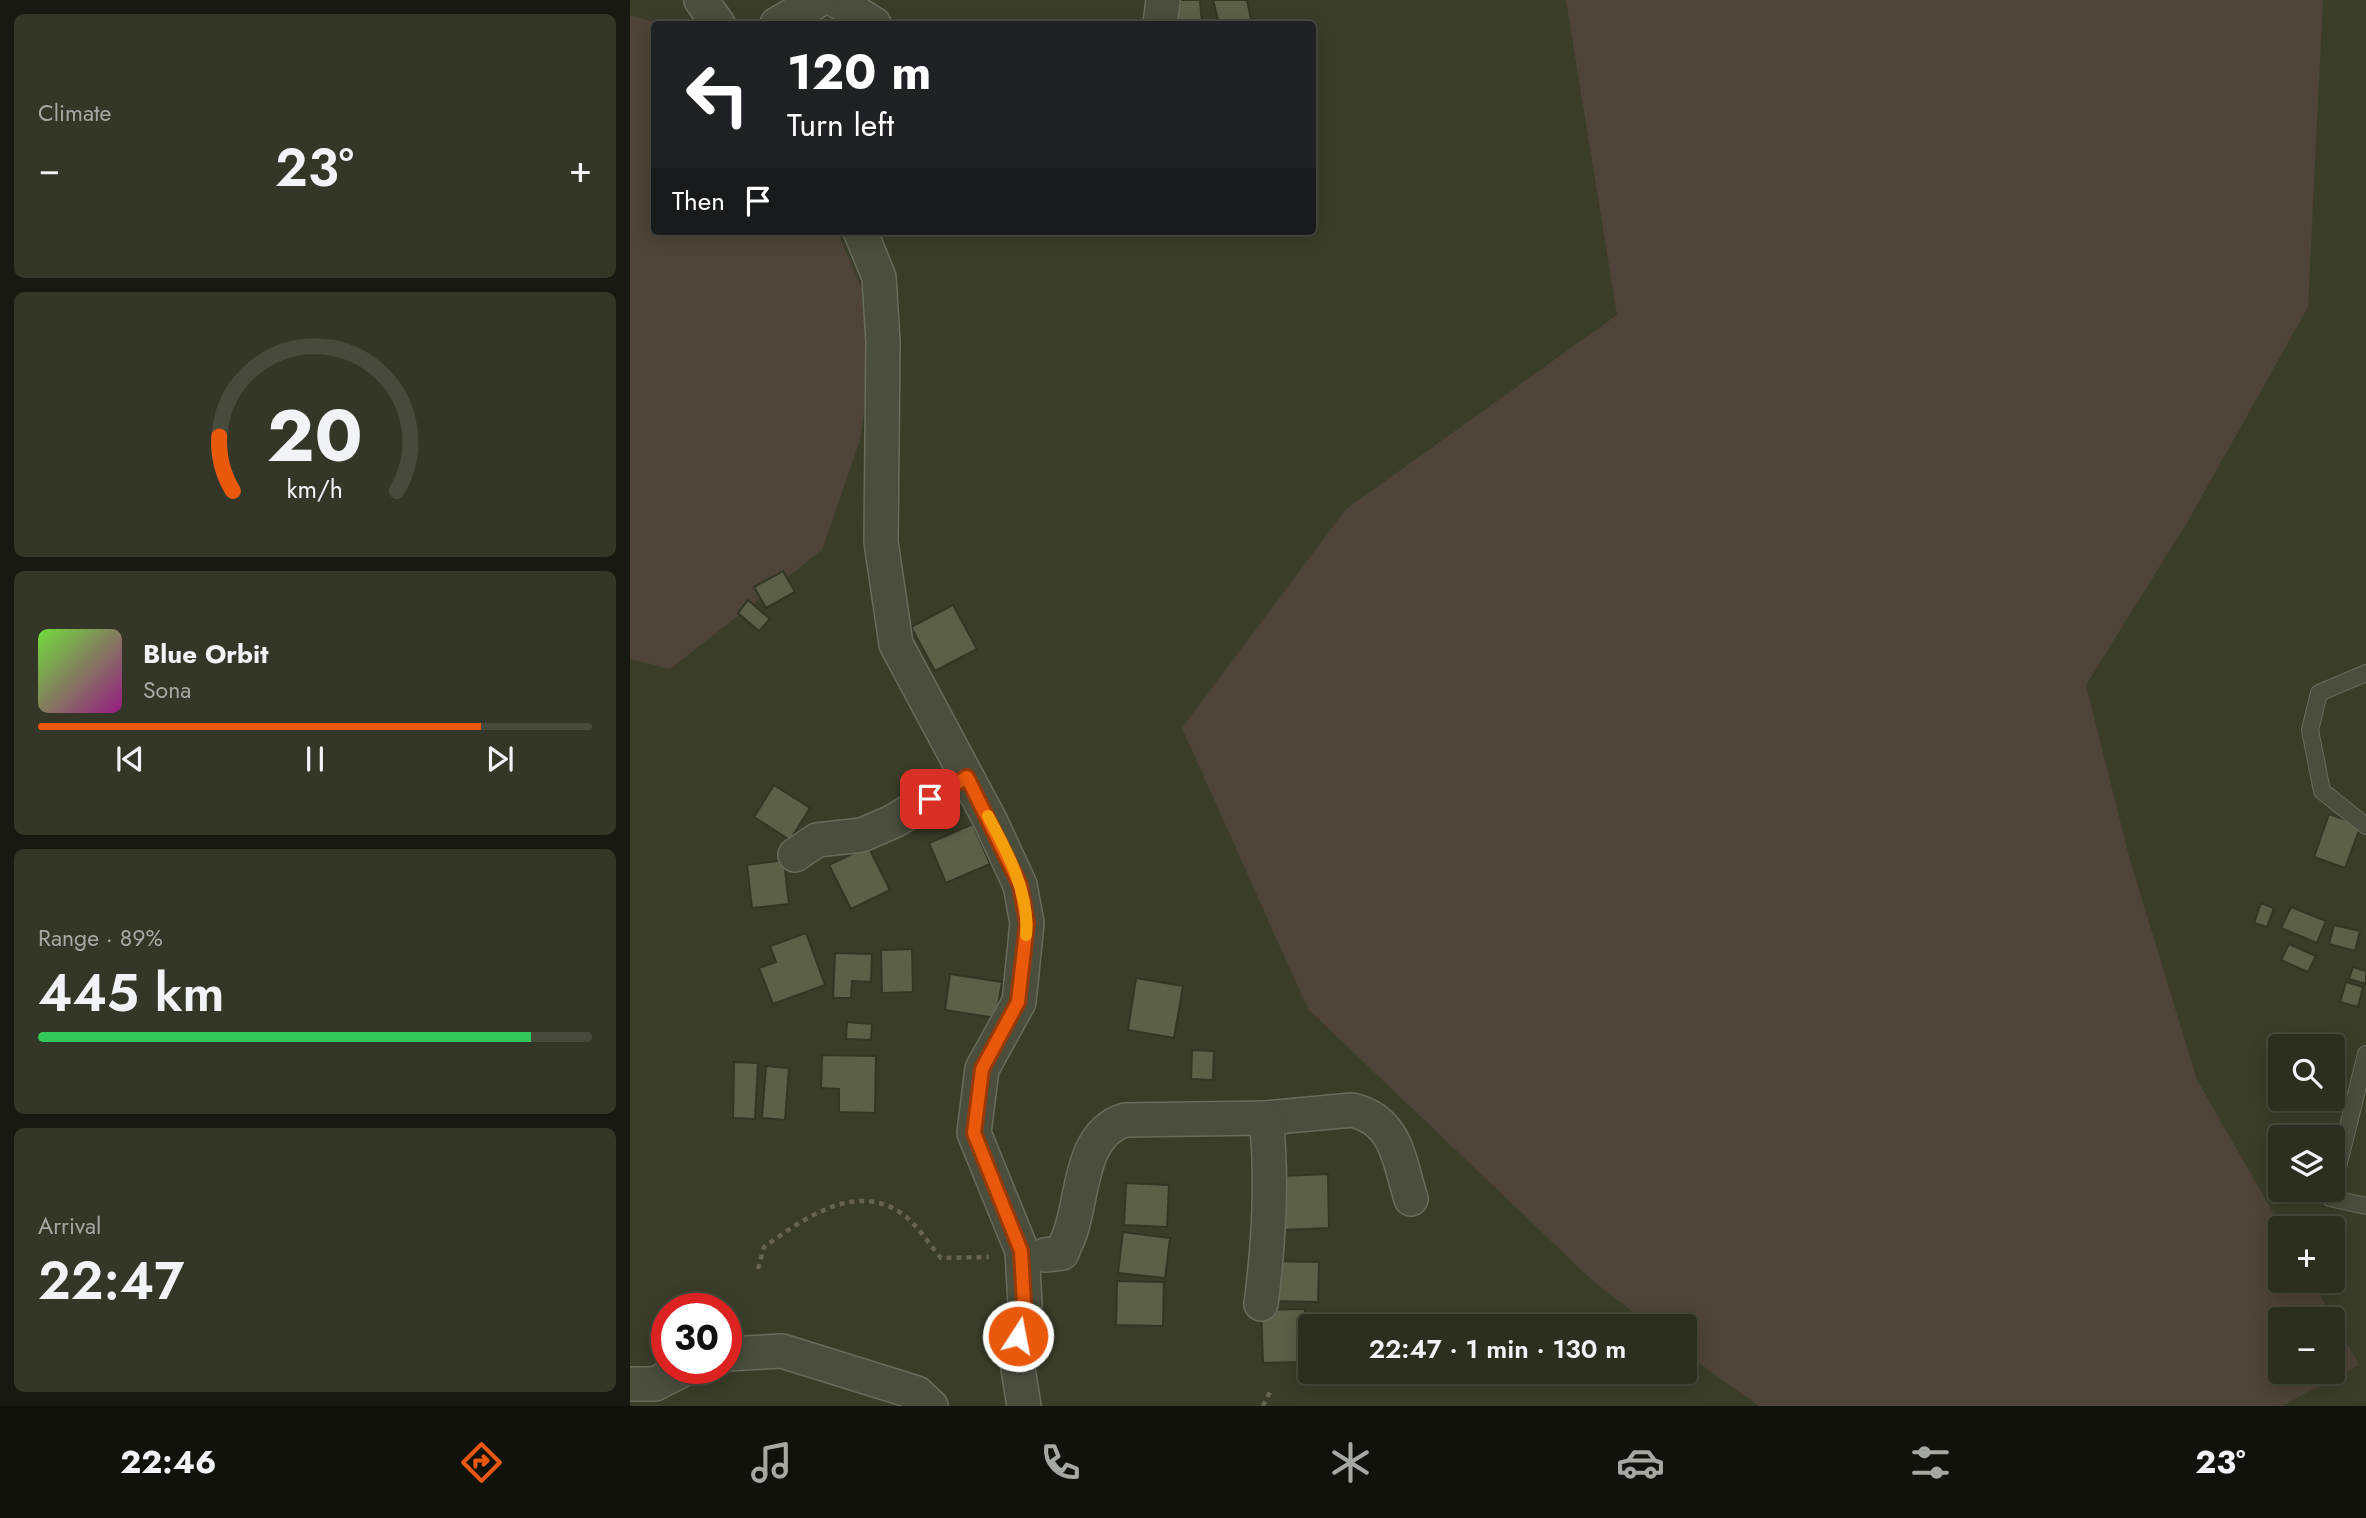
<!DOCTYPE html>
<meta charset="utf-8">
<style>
:root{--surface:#2c2e1f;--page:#343628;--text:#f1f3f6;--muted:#a6a8a4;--line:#484a3d;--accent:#ea580c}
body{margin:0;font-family:Jost,sans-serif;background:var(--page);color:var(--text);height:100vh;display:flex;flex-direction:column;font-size:26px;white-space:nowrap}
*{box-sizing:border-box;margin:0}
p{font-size:23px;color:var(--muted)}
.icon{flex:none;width:38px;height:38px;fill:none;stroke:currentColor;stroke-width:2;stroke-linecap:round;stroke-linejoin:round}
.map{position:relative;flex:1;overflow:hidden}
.details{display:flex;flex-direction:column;gap:14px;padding:14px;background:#181911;width:630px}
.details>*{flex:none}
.guide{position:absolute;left:21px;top:21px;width:665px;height:214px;border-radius:7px;box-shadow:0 4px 18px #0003,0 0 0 2px var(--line);background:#202124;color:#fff;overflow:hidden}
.controls{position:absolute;left:1638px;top:1034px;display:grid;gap:14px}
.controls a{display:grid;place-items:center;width:77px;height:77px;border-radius:7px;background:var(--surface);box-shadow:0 4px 18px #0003,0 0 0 2px var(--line);font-size:35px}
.speed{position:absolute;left:21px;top:1293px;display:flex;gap:14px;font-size:35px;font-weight:700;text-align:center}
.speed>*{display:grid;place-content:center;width:91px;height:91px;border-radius:50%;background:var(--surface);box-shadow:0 4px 18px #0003,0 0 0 2px var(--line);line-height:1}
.speed .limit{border:10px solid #d22;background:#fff;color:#111}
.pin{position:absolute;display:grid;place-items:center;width:60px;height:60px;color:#fff;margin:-30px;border-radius:14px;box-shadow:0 4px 10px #0006}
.me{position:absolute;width:77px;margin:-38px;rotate:11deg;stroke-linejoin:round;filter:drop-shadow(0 0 5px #0008)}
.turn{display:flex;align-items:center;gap:24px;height:147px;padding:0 21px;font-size:32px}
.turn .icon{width:91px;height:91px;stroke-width:2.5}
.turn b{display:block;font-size:49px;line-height:60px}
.then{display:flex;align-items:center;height:66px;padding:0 21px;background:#0003;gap:14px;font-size:26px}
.big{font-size:52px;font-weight:600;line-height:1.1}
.details .tile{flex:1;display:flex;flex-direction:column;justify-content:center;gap:10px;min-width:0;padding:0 24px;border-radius:10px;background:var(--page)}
.details .dial{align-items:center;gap:0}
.dial svg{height:182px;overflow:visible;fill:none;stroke:var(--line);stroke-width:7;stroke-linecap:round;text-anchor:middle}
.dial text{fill:var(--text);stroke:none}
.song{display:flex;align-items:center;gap:21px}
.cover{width:84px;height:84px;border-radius:10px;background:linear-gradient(135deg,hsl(100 70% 55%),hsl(310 70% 35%))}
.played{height:7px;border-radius:4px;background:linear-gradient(90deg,var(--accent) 80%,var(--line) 80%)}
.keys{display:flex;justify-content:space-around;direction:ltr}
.heat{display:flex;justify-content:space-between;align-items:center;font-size:38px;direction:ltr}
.charge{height:10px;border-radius:5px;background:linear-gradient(90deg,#34c759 89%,var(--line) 0)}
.trip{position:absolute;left:668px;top:1314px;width:399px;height:70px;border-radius:7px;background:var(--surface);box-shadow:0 4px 18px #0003,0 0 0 2px var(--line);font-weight:600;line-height:70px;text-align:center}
.dock{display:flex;height:112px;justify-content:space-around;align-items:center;background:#12120c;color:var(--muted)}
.dock .icon{width:49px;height:49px}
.dock .current{color:var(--accent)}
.dock b{font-size:32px;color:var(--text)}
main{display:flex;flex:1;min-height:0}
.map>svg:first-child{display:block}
.green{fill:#4f4439;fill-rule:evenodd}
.building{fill:#5c6049;stroke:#323624;stroke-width:2}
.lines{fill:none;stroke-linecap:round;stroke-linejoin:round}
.service-casing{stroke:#686c5b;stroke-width:18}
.minor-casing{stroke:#686c5b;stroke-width:36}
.path{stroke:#666355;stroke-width:4.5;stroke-dasharray:5 5;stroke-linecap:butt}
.service{stroke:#4b4e3d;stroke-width:16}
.minor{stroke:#4b4e3d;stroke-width:33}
.route-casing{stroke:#983908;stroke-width:18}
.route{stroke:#ea580c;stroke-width:12}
.slow{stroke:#f59e0b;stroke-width:12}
</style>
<main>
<section class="details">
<div class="tile"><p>Climate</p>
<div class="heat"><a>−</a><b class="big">23°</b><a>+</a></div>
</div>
<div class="tile dial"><svg viewBox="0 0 100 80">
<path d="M14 69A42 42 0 1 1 86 69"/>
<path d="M14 69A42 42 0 0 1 8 45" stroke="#ea580c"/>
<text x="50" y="56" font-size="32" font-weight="700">20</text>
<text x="50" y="72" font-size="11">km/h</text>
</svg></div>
<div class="tile">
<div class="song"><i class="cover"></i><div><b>Blue Orbit</b><p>Sona</p></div></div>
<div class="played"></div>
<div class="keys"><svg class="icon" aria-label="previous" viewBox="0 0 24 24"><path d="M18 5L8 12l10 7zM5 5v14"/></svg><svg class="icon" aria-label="pause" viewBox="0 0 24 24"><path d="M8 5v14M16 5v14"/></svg><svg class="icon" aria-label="next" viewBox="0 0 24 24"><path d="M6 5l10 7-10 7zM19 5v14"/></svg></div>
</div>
<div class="tile"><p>Range · 89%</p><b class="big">445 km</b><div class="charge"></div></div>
<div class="tile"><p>Arrival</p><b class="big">22:47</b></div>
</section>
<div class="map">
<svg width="1736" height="1406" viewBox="0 0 1736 1406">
<rect width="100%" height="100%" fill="#3a3e29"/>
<g class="green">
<path d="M 936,0 L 1693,0 L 1678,307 L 1558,521 L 1456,685 L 1500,860 L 1567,1080 L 1652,1228 L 1650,1281 L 1682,1281 L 1729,1365 L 1652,1406 L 1129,1406 L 1055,1353 L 1055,1326 L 1021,1326 L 963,1281 L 678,1009 L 552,728 L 716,509 L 987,315 ZM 1650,1320 L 1703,1320 L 1703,1372 L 1650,1372 Z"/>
<path d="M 0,15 L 30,24 L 24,24 L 24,231 L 207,231 L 247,324 L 230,440 L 192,550 L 40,669 L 0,659 Z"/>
</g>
<g class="building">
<path d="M 538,0 L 570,0 L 572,24 L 540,24 Z"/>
<path d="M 583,0 L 617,0 L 622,24 L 589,24 Z"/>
<path d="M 153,571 L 165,592 L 136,608 L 124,587 Z"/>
<path d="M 118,600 L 140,619 L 129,631 L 108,613 Z"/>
<path d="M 323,605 L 347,649 L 305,671 L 281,627 Z"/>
<path d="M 144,785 L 180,808 L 160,840 L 124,817 Z"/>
<path d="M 1699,814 L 1731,825 L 1715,868 L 1684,857 Z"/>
<path d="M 343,824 L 360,864 L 316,883 L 299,843 Z"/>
<path d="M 238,846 L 260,890 L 221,909 L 199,865 Z"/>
<path d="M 154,860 L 159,904 L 122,908 L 117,865 Z"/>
<path d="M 1631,903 L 1644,908 L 1637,927 L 1624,923 Z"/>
<path d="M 1661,907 L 1696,921 L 1687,943 L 1651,928 Z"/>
<path d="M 1704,925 L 1730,931 L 1725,951 L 1699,944 Z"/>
<path d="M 176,933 L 195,985 L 143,1004 L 129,968 L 146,962 L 140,946 Z"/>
<path d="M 1659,944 L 1686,956 L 1678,972 L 1651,960 Z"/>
<path d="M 282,949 L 283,992 L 252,993 L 251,950 Z"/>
<path d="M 205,953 L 242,954 L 241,982 L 222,981 L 221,998 L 203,998 Z"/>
<path d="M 1723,967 L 1736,971 L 1736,984 L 1719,979 Z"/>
<path d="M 320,974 L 372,982 L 366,1018 L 315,1010 Z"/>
<path d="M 506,978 L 553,986 L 544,1038 L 498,1030 Z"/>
<path d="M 1716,982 L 1733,987 L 1728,1007 L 1710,1002 Z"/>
<path d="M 217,1022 L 242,1024 L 241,1040 L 216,1039 Z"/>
<path d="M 562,1050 L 584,1051 L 583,1080 L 561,1079 Z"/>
<path d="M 192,1055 L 246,1056 L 245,1113 L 209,1112 L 209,1089 L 191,1088 Z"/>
<path d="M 104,1062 L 128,1063 L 125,1119 L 103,1118 Z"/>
<path d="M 136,1066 L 159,1068 L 155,1120 L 132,1118 Z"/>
<path d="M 698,1174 L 699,1228 L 652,1230 L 650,1176 Z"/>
<path d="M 496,1183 L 539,1185 L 537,1227 L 494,1225 Z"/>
<path d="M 493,1232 L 540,1238 L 535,1278 L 488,1273 Z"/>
<path d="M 642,1261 L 689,1262 L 688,1302 L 642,1301 Z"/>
<path d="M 487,1281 L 534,1282 L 533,1326 L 486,1325 Z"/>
<path d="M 675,1309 L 676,1362 L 633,1363 L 631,1310 Z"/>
</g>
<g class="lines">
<defs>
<g id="service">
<path d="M 1736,673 L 1689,693 L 1680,730 L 1692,791 L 1736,826"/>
<path d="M 1703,1187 L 1736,1054"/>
<path d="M 1702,1190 L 1700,1198 L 1736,1206"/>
</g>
<g id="minor">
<path d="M 71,0 L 88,24"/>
<path d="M 206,0 L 244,24"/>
<path d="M 147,24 L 189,0"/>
<path d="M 530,24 L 533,0"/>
<path d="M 230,231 L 249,277 L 253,342 L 251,542 L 266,644 L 360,820 L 390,885 L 397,923 L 389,1002 L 352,1069 L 344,1133 L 392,1251 L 395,1304 L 385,1350 L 394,1406"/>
<path d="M 165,855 L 187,840 L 232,835 L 264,821 L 337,777"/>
<path d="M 636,1118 L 722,1110 C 767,1120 769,1161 781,1199"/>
<path d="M 415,1255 L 432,1253 C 435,1244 440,1236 442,1227 C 453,1191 452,1133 495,1120 L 636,1118 C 643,1181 639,1242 631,1304"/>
<path d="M 96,1354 L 152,1351 L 287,1393 L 301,1406"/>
<path d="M 0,1384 L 25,1384 L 56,1368"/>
</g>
</defs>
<use href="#service" class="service-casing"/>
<use href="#minor" class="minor-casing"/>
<g class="path">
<path d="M 128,1269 L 134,1247 C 172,1220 224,1181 271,1213 C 286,1223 299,1244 311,1258 L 359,1257"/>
<path d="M 633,1406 L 641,1390"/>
</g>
<use href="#service" class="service"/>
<use href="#minor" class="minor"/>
</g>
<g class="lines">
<defs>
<path id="route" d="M 300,799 L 337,777 L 390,885 L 397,923 L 388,1002 L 352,1069 L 344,1133 L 391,1251 L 394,1304 L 388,1336"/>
</defs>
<use href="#route" class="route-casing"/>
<use href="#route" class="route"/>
<path class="slow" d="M 358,816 C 377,851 400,894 396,935"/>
</g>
</svg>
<div class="controls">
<a><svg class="icon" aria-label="search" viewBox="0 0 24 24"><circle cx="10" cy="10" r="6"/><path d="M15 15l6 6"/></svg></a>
<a><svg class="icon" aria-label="layers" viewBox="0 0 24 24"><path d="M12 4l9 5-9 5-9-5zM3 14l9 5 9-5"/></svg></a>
<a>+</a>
<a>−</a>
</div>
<div class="speed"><div class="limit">30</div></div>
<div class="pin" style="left:300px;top:799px;background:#d93025"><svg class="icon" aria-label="arrive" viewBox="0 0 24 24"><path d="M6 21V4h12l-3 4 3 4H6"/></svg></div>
<svg class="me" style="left:388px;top:1336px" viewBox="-20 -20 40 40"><circle r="17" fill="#ea580c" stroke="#fff" stroke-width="3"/><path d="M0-11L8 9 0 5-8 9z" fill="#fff"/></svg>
<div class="trip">22:47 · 1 min · 130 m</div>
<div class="guide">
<div class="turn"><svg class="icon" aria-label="left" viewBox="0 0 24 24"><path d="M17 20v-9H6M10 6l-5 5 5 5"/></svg><div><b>120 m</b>Turn left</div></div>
<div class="then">Then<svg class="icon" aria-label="arrive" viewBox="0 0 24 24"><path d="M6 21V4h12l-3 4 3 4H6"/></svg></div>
</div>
</div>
</main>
<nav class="dock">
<b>22:46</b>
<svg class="icon current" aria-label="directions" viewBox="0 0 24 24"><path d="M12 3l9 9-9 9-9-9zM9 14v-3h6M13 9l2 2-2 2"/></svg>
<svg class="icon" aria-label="music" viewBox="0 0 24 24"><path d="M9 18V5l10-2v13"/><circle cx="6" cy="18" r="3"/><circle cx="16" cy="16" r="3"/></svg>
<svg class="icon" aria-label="phone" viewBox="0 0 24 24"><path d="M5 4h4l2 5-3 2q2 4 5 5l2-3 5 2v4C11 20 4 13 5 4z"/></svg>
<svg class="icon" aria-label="climate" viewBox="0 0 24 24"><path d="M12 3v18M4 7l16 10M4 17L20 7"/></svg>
<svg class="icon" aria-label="car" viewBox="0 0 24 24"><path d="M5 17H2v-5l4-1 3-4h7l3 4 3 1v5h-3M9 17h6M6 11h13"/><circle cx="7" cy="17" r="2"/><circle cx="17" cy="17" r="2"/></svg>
<svg class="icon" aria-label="filters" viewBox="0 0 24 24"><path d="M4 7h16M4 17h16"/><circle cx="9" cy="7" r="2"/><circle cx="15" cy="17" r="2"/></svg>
<b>23°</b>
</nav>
